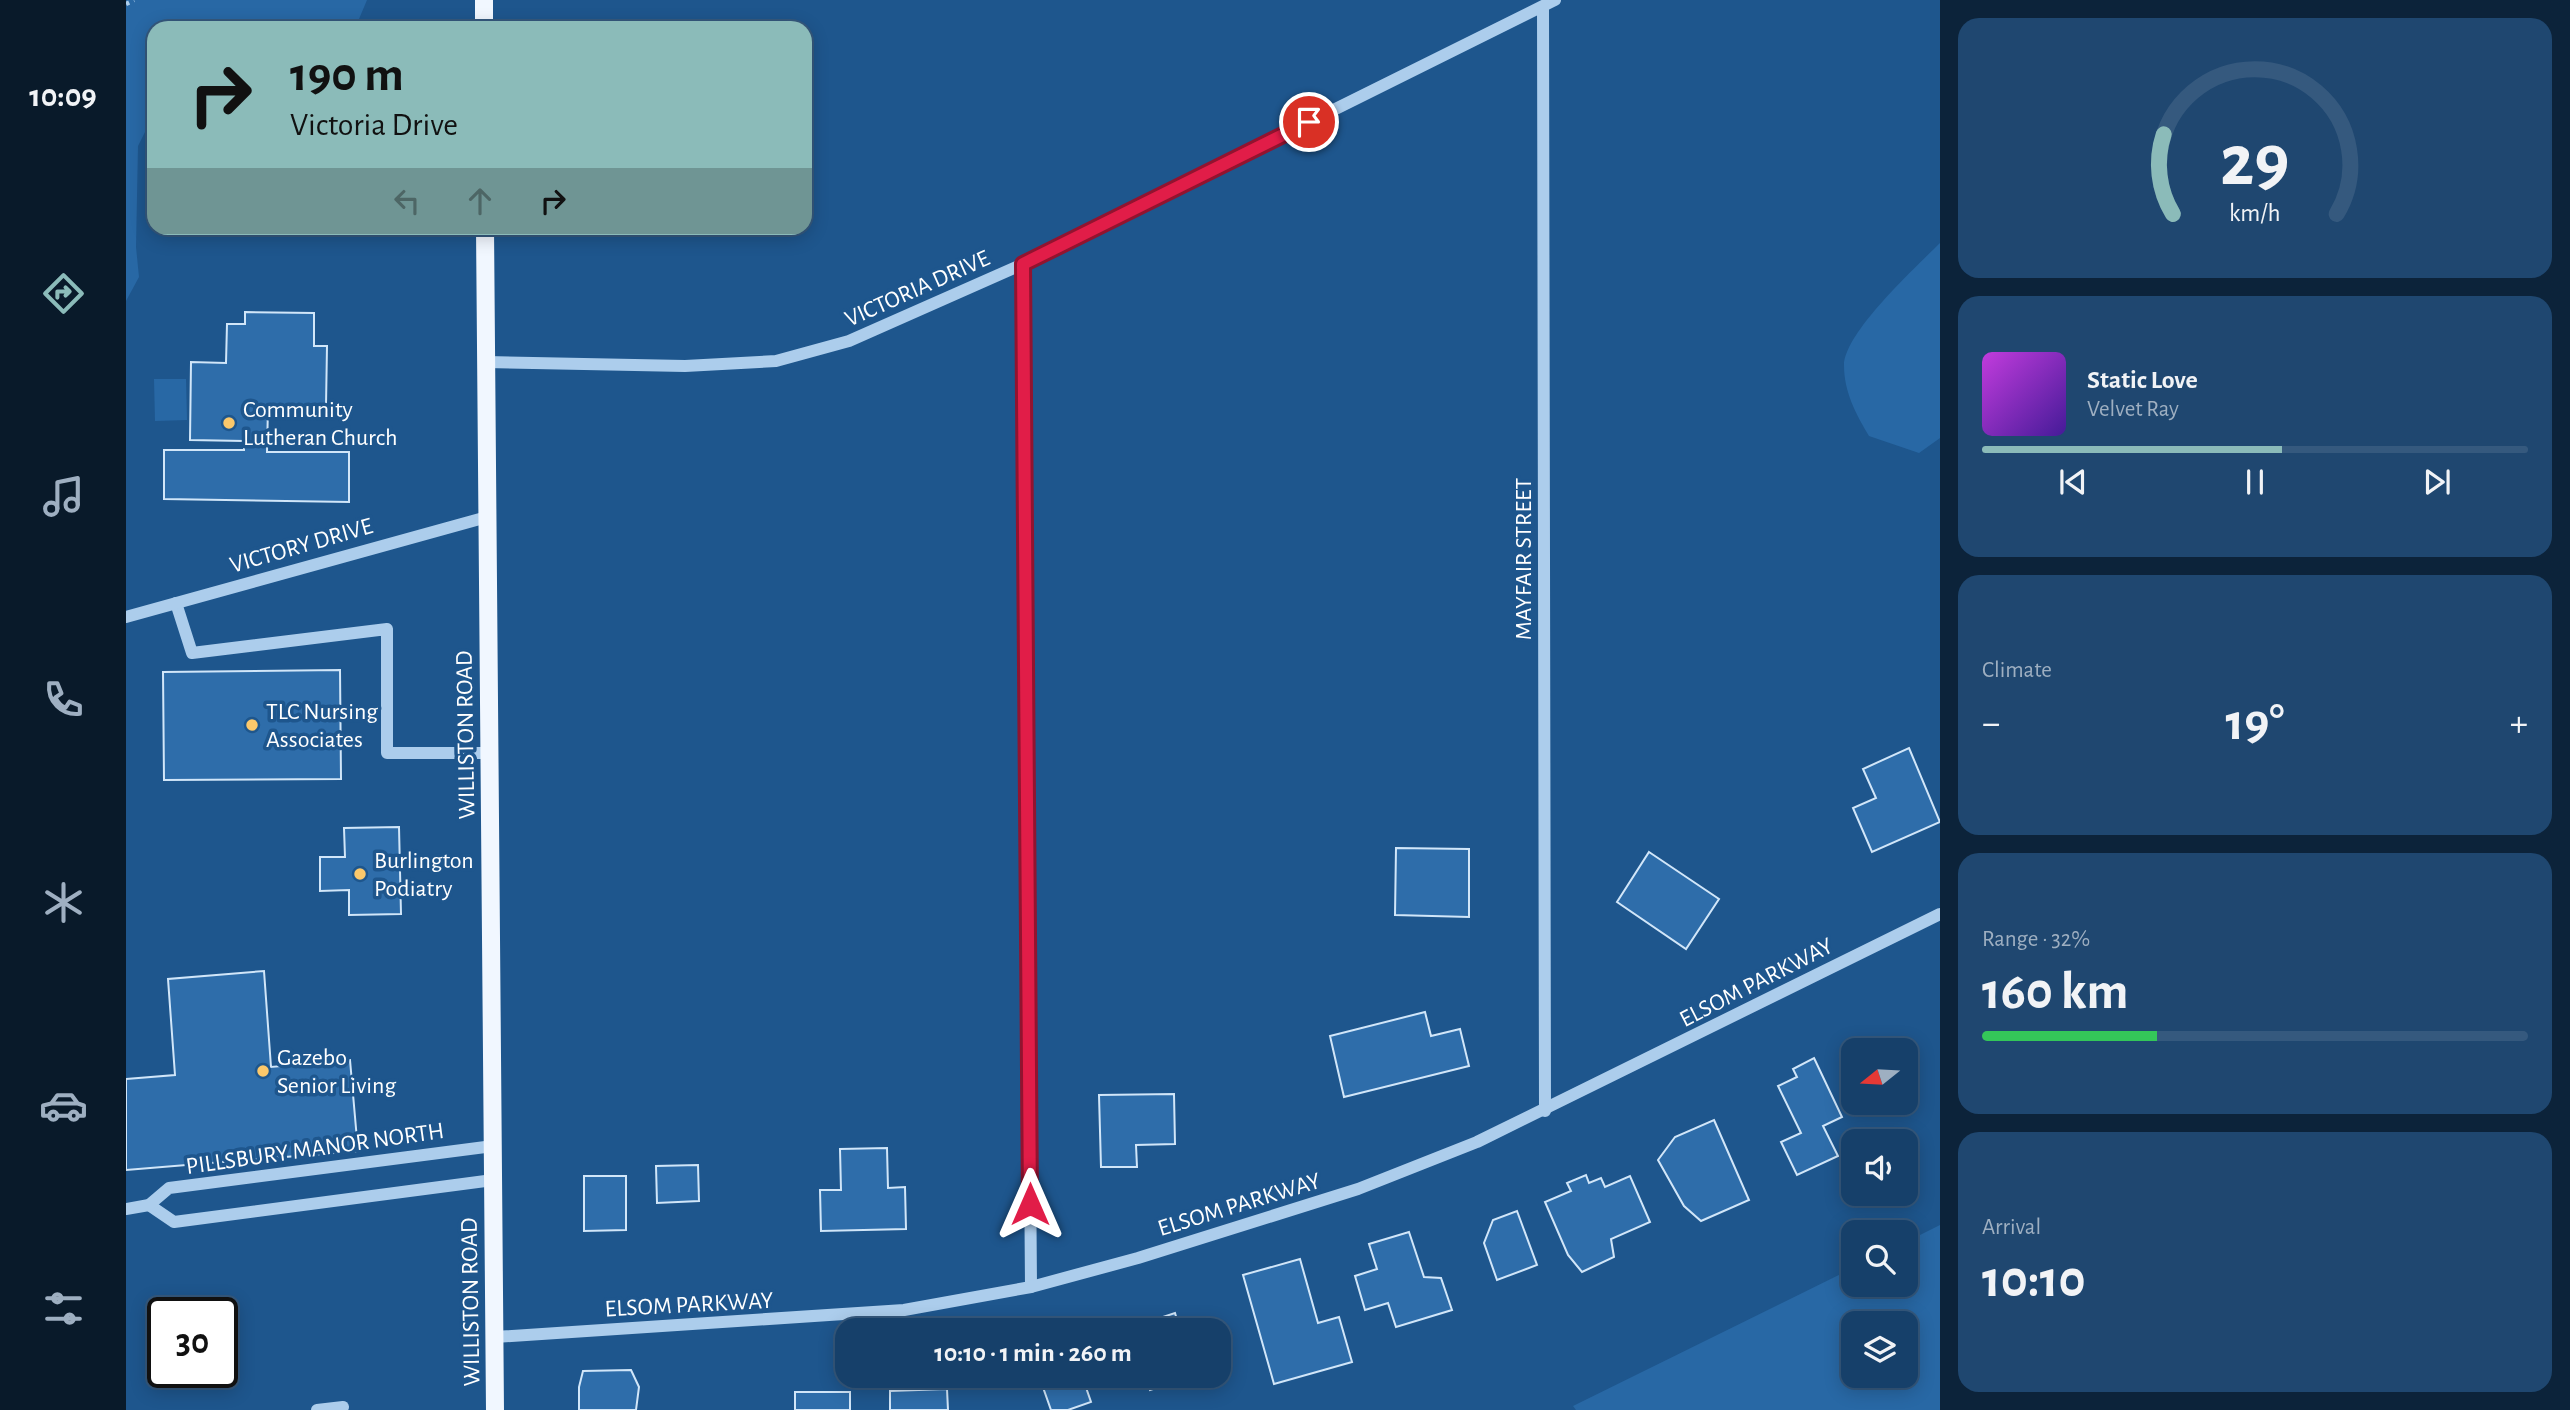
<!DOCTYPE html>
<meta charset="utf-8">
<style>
:root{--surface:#16406a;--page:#1f4770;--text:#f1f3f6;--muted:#9eafc1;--line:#35597e;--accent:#8bbbb9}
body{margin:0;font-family:"Alegreya Sans",sans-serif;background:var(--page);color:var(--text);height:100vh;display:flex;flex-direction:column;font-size:26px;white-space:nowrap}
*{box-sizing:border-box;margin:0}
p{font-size:23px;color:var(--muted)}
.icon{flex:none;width:38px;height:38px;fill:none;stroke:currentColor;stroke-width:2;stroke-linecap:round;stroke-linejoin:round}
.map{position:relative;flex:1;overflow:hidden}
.details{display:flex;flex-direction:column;gap:18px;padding:18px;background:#0c233a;width:630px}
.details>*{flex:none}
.top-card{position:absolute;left:21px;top:21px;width:665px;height:214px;border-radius:21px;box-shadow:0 4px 18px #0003,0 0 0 2px var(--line);background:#8bbbb9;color:#111;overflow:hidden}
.needle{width:46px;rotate:252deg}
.tools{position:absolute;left:1715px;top:1038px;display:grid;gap:14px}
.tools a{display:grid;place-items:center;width:77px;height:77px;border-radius:14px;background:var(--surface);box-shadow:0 4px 18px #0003,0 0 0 2px var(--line);font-size:35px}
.speed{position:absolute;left:21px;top:1297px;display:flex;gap:14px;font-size:35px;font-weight:700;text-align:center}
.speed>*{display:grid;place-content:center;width:91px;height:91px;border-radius:50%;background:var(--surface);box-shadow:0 4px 18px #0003,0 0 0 2px var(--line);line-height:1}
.speed .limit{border:4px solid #111;border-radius:10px;background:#fff;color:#111}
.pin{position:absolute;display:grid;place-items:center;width:60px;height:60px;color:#fff;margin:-30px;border:4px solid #fff;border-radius:50%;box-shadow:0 2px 7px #0007}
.me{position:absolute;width:77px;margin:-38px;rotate:0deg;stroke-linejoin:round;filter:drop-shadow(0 0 5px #0008)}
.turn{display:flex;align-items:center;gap:24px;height:147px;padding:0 28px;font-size:32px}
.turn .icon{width:91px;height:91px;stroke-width:2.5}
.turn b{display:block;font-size:49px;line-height:60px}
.lanes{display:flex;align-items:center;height:66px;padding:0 28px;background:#0003;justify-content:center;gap:35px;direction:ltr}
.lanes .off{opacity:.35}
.big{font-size:52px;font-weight:700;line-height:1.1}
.details .widget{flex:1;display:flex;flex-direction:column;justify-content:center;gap:10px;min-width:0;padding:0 24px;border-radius:21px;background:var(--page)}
.details .dial{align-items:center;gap:0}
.dial svg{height:182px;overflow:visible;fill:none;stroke:var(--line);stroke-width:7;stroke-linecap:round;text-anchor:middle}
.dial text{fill:var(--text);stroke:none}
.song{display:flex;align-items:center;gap:21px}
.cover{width:84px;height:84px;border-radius:10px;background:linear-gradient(135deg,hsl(290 70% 55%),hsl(260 70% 35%))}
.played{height:7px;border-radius:4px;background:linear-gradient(90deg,var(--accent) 55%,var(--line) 55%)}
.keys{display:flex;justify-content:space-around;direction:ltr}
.heat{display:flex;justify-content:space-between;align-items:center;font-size:38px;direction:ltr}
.charge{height:10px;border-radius:5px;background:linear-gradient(90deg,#34c759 32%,var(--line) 0)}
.trip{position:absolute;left:709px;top:1318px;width:396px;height:70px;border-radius:21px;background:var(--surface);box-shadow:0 4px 18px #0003,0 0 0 2px var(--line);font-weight:700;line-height:70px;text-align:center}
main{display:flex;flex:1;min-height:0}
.tab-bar{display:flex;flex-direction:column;width:126px;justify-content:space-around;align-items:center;background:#091a2a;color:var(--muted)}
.tab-bar .icon{width:49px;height:49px}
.tab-bar .on{color:var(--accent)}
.tab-bar b{font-size:32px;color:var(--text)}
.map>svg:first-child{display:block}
.green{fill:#2868a5;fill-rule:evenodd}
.building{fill:#2e6daa;stroke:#d1e6f9;stroke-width:2}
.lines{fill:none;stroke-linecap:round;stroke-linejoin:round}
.path{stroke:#accdec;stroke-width:4.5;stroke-dasharray:3.5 5;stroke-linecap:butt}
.minor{stroke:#accdec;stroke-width:12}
.major{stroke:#f1f7ff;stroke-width:18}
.route-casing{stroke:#92132f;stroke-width:18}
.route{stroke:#e11d48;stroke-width:12}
.poi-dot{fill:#fbc86b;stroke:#1e568d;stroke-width:2.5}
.labels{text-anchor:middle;stroke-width:7;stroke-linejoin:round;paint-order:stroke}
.street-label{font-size:24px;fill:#fff;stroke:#1e568d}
.poi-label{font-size:24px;fill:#fff;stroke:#1e568d;text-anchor:start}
</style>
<main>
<nav class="tab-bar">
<b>10:09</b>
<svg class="icon on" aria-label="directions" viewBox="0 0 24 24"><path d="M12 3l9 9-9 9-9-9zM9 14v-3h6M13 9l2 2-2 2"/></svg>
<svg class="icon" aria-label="music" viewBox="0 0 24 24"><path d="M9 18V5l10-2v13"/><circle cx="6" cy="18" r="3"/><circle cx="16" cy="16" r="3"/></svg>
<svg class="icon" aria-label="phone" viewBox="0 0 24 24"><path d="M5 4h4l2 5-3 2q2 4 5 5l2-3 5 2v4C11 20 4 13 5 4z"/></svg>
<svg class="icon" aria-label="climate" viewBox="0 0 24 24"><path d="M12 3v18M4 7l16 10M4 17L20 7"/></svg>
<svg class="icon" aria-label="car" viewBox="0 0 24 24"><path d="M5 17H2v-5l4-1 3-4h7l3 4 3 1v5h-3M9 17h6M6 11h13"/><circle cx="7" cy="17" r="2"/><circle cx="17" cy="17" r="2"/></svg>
<svg class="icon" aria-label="filters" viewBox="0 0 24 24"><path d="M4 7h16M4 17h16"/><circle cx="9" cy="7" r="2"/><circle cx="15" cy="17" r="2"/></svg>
</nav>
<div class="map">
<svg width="1814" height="1410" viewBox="0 0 1814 1410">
<rect width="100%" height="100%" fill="#1e568d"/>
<g class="green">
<path d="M 0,0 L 241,0 L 233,19 L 205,28 L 28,28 L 28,114 L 12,146 L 10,247 L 13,277 L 0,301 Z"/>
<path d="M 1814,243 L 1814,438 L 1793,453 L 1743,436 C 1730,414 1718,392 1718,365 C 1719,332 1790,267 1814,243 Z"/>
<path d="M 28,379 L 60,379 L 61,420 L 29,421 Z"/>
<path d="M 1814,1225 L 1814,1410 L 1450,1410 L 1447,1406 L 1727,1268 L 1727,1284 L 1780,1284 L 1780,1242 ZM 1727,1323 L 1780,1323 L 1780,1376 L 1727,1376 Z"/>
</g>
<g class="building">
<path d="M 119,312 L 188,313 L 188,346 L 201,346 L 200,406 L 142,406 L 141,452 L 223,452 L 223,502 L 38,499 L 38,450 L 118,450 L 118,441 L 64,440 L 65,362 L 100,363 L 101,324 L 119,324 Z"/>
<path d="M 214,670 L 215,779 L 38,780 L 37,672 Z"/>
<path d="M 1783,748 L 1814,822 L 1746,852 L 1727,808 L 1750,798 L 1737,769 Z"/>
<path d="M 273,827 L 275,914 L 223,915 L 223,890 L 194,891 L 194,857 L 219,857 L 218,828 Z"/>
<path d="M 1270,848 L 1343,849 L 1343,917 L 1269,915 Z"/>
<path d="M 1523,852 L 1593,899 L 1560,949 L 1491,902 Z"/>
<path d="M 138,971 L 145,1067 L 224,1060 L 232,1151 L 0,1170 L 0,1079 L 49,1075 L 42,979 Z"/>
<path d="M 1299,1012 L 1305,1036 L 1334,1029 L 1343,1066 L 1218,1097 L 1204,1036 Z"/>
<path d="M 1688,1058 L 1716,1117 L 1697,1126 L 1712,1156 L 1671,1175 L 1655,1142 L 1675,1133 L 1652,1086 L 1671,1077 L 1667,1069 Z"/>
<path d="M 1048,1094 L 1049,1144 L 1010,1145 L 1011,1167 L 975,1167 L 973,1095 Z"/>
<path d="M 1588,1120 L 1623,1200 L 1575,1221 L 1558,1206 L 1532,1160 L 1549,1137 Z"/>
<path d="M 761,1148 L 762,1188 L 779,1187 L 780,1229 L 695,1231 L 694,1190 L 715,1190 L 714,1149 Z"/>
<path d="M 572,1165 L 573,1201 L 531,1203 L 530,1166 Z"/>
<path d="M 1460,1175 L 1463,1183 L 1475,1178 L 1479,1187 L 1504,1176 L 1524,1222 L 1485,1239 L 1488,1257 L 1456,1272 L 1442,1255 L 1419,1202 L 1445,1191 L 1441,1183 Z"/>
<path d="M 458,1176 L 500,1176 L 500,1230 L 458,1231 Z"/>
<path d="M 1391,1211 L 1411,1265 L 1371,1280 L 1358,1243 L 1367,1220 Z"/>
<path d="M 1283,1232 L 1298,1277 L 1315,1278 L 1326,1310 L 1270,1327 L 1262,1303 L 1239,1310 L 1229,1276 L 1251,1269 L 1243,1244 Z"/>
<path d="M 1174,1259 L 1192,1323 L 1213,1317 L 1226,1362 L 1148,1384 L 1117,1275 Z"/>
<path d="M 1049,1313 L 1054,1330 L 1004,1330 L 1003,1328 Z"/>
<path d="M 505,1370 L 513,1387 L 510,1410 L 453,1410 L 453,1387 L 457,1371 Z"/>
<path d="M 913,1376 L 956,1376 L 965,1402 L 942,1410 L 925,1410 Z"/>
<path d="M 1019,1376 L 1069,1376 L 1024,1390 Z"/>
<path d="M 821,1389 L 822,1410 L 764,1410 L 764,1391 Z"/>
<rect x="669" y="1392" width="55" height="18"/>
</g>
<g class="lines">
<path class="path" d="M 0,4 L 8,0"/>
<g class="minor">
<path d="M 1417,7 L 1419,1111"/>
<path d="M 897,264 L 905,1287"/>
<path d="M 360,362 L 559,366 L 650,361 L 723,341 L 897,264 L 1429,0"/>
<path d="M 50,603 L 66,653 L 261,629 L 261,753 L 364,753"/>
<path d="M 0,617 L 361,517"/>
<path d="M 23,1205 L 48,1222 L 367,1180"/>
<path d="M 0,1209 L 23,1205 L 43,1188 L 367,1146"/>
<path d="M 369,1337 L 778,1310 L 905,1287 L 1012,1258 L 1232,1189 L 1351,1142 L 1814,914"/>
<path d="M 191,1410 L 217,1407"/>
</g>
<g class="major">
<path d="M 358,0 L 358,28"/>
<path d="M 359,228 L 369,1410"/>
</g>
</g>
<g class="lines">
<defs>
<path id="route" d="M 904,1204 L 897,264 L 1183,122"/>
</defs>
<use href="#route" class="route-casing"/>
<use href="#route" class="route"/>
</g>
<g class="poi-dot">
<circle cx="103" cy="423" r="7"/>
<circle cx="126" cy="725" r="7"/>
<circle cx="234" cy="874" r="7"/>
<circle cx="137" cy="1071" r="7"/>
</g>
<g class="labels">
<g class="street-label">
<text transform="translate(791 288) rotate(-24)" y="8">VICTORIA DRIVE</text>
<text transform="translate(175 545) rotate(-16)" y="8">VICTORY DRIVE</text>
<text transform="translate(1397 559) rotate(-90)" y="8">MAYFAIR STREET</text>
<text transform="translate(339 735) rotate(-91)" y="8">WILLISTON ROAD</text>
<text transform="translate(1630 982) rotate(-27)" y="8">ELSOM PARKWAY</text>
<text transform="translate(189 1148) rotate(-8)" y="8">PILLSBURY MANOR NORTH</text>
<text transform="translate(1113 1204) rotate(-17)" y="8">ELSOM PARKWAY</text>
<text transform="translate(344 1302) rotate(-91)" y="8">WILLISTON ROAD</text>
<text transform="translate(563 1304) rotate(-3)" y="8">ELSOM PARKWAY</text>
</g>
<g class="poi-label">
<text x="117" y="417">Community<tspan x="117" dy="28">Lutheran Church</tspan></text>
<text x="140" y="719">TLC Nursing<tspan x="140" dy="28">Associates</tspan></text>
<text x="248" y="868">Burlington<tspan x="248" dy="28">Podiatry</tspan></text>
<text x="151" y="1065">Gazebo<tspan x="151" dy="28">Senior Living</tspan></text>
</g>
</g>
</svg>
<div class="tools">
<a><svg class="needle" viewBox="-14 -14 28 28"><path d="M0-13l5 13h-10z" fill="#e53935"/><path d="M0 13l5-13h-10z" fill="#9eafc1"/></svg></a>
<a><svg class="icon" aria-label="sound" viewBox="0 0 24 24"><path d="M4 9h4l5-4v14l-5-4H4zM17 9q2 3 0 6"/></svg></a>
<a><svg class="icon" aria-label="search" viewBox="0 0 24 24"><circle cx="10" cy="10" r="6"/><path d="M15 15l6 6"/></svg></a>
<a><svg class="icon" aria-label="layers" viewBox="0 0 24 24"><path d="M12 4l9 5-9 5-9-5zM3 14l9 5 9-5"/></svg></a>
</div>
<div class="speed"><div class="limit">30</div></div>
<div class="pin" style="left:1183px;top:122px;background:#d93025"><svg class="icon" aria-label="arrive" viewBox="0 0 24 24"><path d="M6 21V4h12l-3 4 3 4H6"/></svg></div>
<svg class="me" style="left:904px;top:1204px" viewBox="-20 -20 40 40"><path d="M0-17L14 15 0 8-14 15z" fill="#e11d48" stroke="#fff" stroke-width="4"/></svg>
<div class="trip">10:10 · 1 min · 260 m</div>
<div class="top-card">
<div class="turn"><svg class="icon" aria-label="right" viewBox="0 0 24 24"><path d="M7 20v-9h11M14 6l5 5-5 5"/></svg><div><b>190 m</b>Victoria Drive</div></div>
<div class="lanes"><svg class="icon off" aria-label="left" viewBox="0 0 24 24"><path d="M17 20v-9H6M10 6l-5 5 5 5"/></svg><svg class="icon off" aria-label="ahead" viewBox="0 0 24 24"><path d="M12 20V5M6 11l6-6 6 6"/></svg><svg class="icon" aria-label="right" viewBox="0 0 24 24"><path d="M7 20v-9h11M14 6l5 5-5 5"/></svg></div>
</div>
</div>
<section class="details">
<div class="widget dial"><svg viewBox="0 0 100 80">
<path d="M14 69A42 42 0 1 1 86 69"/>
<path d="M14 69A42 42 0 0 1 10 34" stroke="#8bbbb9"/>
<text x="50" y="56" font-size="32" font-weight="700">29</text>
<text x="50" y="72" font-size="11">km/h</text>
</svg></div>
<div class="widget">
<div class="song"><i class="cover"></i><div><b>Static Love</b><p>Velvet Ray</p></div></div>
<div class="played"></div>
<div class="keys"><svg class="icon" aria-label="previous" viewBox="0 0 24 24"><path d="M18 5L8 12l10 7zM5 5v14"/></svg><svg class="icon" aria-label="pause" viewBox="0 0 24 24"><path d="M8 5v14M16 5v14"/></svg><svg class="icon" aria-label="next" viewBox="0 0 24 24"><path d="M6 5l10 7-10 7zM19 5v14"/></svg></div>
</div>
<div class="widget"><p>Climate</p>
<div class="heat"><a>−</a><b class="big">19°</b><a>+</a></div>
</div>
<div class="widget"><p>Range · 32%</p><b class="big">160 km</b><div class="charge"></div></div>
<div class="widget"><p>Arrival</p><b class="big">10:10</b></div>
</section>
</main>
